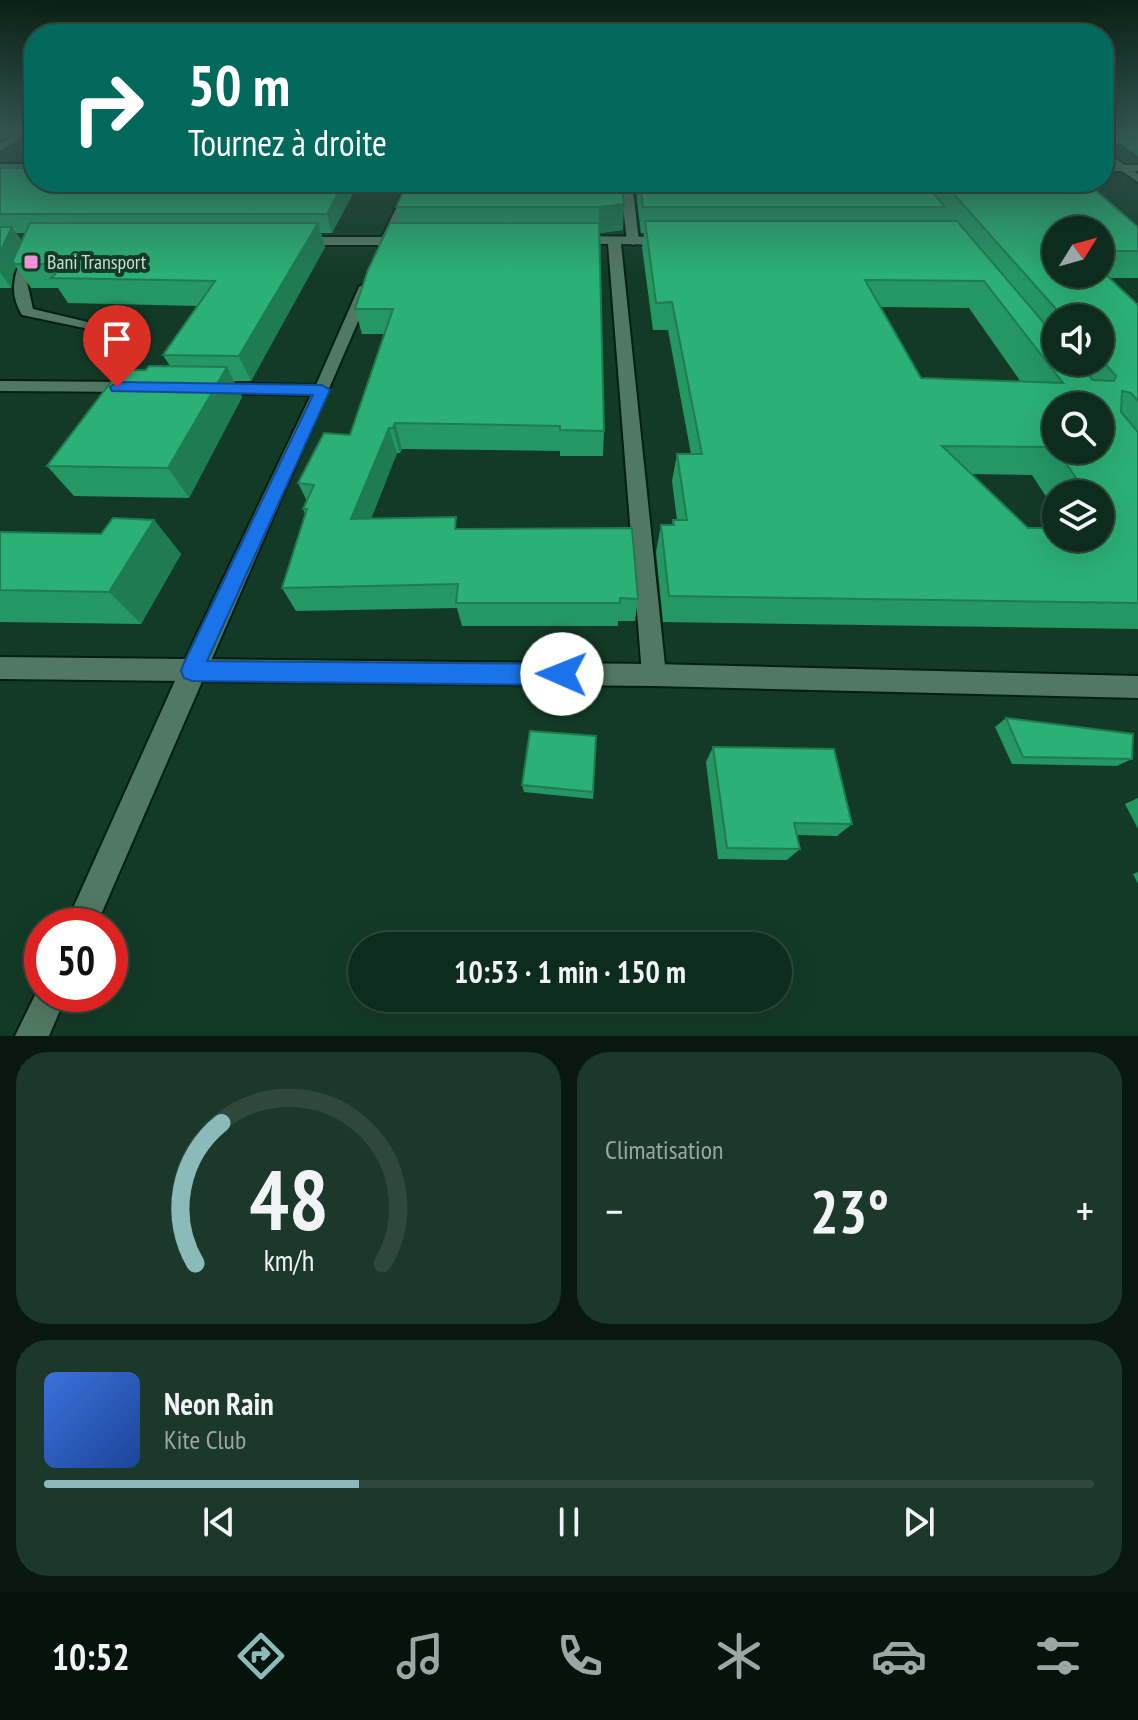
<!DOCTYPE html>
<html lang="fr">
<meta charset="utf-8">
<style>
:root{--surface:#0e2c1d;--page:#1c382a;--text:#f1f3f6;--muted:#9ba7a4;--line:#2e483b;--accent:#8bbbb9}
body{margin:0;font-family:"PT Sans Narrow",sans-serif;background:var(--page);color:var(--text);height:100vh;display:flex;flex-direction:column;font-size:30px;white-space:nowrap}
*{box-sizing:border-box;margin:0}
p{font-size:26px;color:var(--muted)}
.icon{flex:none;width:44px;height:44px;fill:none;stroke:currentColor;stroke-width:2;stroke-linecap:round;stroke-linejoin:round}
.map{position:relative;height:1036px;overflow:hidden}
.panel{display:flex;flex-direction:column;gap:16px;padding:16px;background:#081810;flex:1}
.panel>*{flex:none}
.hud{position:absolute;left:24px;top:24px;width:1090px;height:168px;border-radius:32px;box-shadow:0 8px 32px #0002,0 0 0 2px var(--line);background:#00695c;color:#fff;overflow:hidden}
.needle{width:52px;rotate:53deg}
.tools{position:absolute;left:1042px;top:216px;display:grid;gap:16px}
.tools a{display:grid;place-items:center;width:72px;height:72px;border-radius:50%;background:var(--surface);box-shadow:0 8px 32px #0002,0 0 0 2px var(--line);font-size:40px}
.speed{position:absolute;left:24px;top:908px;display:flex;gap:16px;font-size:40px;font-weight:700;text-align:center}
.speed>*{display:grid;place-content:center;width:104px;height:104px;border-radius:50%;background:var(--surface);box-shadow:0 8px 32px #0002,0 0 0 2px var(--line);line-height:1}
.speed .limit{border:12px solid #d22;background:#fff;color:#111}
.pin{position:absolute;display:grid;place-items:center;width:68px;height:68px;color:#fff;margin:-82px -34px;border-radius:50% 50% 50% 0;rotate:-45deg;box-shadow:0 0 8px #0007}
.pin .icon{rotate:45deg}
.me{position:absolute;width:88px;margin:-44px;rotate:271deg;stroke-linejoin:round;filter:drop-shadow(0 0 6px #0008)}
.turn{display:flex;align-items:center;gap:28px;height:168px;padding:0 32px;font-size:36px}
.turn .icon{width:104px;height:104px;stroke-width:2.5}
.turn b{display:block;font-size:56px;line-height:68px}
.big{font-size:60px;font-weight:800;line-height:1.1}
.panel .card{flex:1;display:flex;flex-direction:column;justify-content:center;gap:12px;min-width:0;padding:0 28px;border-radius:32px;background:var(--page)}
.panel .dial{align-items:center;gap:0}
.dial svg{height:208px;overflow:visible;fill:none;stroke:var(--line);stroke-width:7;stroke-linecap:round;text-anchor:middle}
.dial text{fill:var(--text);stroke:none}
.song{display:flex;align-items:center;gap:24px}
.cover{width:96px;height:96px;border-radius:12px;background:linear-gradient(135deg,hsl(220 70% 55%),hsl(220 70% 35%))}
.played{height:8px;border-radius:4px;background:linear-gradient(90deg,var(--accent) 30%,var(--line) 30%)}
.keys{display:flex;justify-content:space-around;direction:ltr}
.heat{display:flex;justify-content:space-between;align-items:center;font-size:44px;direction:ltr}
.panel .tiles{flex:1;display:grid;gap:16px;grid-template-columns:1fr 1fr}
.card:last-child{grid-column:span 2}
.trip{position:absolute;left:348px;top:932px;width:444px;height:80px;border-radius:40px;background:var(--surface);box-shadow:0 8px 32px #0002,0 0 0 2px var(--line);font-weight:800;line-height:80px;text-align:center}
.dock{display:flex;height:128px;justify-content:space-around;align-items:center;background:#06120c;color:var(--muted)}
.dock .icon{width:56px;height:56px}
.dock .selected{color:var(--accent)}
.dock b{font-size:36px;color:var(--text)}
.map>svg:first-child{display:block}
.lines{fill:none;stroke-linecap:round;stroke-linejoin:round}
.service-casing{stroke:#031f11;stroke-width:4}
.minor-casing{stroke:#031f11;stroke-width:4}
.tertiary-casing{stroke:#031f11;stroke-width:4}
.secondary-casing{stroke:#031f11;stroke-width:4}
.service{fill:#517862;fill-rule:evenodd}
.minor{fill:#517862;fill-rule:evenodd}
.tertiary{fill:#517862;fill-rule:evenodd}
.secondary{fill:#517862;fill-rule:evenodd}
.wall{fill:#259765;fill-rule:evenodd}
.shaded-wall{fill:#1e7b52}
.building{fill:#2bb075;stroke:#1e7b52;stroke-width:2;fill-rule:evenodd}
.route{fill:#1a73e8;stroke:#114b97;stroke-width:2}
.poi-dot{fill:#f391d6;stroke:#133a27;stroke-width:3}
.labels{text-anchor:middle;stroke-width:8;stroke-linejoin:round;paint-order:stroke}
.far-poi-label{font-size:20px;fill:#c9ded1;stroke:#133a27;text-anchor:start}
</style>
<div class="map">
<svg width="1138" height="1036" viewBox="0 0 1138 1036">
<rect width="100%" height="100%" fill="#133a27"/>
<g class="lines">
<defs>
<g id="service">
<path d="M 620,182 L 632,182 L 639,241 L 633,245 L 627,241 Z"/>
<path d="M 27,249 L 38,252 L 27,282 L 33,309 L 113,328 L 113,334 L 22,315 C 8,292 14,271 27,249 Z"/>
</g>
<g id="minor">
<rect x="0" y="164" width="34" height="6"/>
<rect x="1104" y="165" width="34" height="6"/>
<path d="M 409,182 L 421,182 L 394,237 L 412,238 L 412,244 L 390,245 L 383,251 L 378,250 L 378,245 L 296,245 L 290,241 L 296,237 L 382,237 Z"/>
<path d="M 572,236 L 668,237 L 674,241 L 668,245 L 621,244 L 666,675 L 663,683 L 654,686 L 645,683 L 642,675 L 608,244 L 568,243 L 568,237 Z"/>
<path d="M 366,283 L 373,287 L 96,926 L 65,926 L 183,663 L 311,395 L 210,393 L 202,388 L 210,383 L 316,385 L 359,287 Z"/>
<path d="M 0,381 L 134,382 L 142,387 L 134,392 L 0,391 Z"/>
<path d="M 42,981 L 42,994 L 67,994 L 49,1036 L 15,1036 Z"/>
</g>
<path id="tertiary" d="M 1104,151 L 1138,174 L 1138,182 L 1104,159 Z"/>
<g id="secondary">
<path d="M 25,128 L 34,128 L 34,131 L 0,151 L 0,144 Z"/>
<path d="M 0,657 L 654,664 L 1138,676 L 1138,698 L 654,686 L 0,679 Z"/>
</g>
</defs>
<use href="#service" class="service-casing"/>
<use href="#minor" class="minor-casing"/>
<use href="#tertiary" class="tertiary-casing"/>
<use href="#secondary" class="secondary-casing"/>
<use href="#service" class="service"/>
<use href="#minor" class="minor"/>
<use href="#tertiary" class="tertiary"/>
<use href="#secondary" class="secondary"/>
</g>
<g class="wall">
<path d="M 1104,128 L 1138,128 L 1138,156 L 1121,144 L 1104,143 Z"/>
<path d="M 0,168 L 34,182 L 359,182 L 332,233 L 321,233 L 325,247 L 251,381 L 234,381 L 242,397 L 189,498 L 74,496 L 47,466 L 146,370 L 170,366 L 163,355 L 198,306 L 68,303 L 58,288 L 31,288 L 16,267 L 13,274 L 11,288 L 0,288 ZM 16,233 L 25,233 L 22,241 Z"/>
<path d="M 621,182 L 623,230 L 600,233 L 604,431 L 603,456 L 560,456 L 560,451 L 402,449 L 400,453 L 397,453 L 371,519 L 459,529 L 638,599 L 635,621 L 618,621 L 618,626 L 462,626 L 457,608 L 296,611 L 282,588 L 305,514 L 303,509 L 307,501 L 298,483 L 350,435 L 385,334 L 362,334 L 355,309 L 400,223 L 396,207 Z"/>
<path d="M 635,182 L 1086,182 L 1138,227 L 1138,278 L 1109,278 L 1138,305 L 1138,629 L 663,622 L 656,552 L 661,525 L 672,525 L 673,520 L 677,520 L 672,481 L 677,454 L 691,454 L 668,330 L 653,330 L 642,247 L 644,233 L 641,233 ZM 1100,230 L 1100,274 L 1056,274 ZM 881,307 L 969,308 L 1021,382 L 921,378 ZM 1056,318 L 1100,318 L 1100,362 L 1056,362 ZM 972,474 L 1032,475 L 1056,512 L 1056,494 L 1100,494 L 1100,538 L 1028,528 Z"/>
<path d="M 154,520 L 181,554 L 141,624 L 0,622 L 0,532 L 101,534 Z"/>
<path d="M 1006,718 L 1132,759 L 1117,766 L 1012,764 L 995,727 Z"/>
<path d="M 596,736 L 593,799 L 524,792 L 522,785 Z"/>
<path d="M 713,747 L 852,824 L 837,836 L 796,835 L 800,849 L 787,860 L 718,859 L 706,762 Z"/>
<path d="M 1138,798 L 1138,829 L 1125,804 Z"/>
<path d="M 1138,872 L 1138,884 L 1133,874 Z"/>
</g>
<g class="shaded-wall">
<path d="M 344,182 L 359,182 L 332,233 L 327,214 Z"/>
<path d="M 624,204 L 623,230 L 598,233 L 599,207 Z"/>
<path d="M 318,223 L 325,247 L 251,381 L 239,356 Z"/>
<path d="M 12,227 L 25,247 L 14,264 L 16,267 L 13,274 L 11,288 L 0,272 L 0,252 Z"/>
<path d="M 227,367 L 242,397 L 189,498 L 168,468 Z"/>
<path d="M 395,423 L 402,449 L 400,453 L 393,428 Z"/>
<path d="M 389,428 L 397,453 L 361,543 L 351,519 Z"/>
<path d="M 154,520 L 181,554 L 141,624 L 109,592 Z"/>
</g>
<g class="building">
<path d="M 0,168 L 34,168 L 34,182 L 344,182 L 327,214 L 0,214 Z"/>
<path d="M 408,182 L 621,182 L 624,204 L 599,207 L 396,207 Z"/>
<path d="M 640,182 L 924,182 L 945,207 L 643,207 Z"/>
<path d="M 943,182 L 1086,182 L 1138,227 L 1138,251 L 1100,251 L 1100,230 L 1056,230 L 1056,274 L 1100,274 L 1100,269 L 1138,305 L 1138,401 L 1131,393 L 1122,391 L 1121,412 L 1138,432 L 1138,603 L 669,596 L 661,525 L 674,525 L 673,520 L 687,520 L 677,454 L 702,454 L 672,302 L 656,303 L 645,221 L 957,221 L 1056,337 L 1056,362 L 1077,362 L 1093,380 L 1114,381 L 1116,376 L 1100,358 L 1100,318 L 1064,318 ZM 865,280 L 984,281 L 1063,383 L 921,378 ZM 1056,406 L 1100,406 L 1100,450 L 1057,450 L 1087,494 L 1100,494 L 1100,512 L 1112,529 L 1100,529 L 1100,538 L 1056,538 L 1056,528 L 1028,528 L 942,446 L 1055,447 L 1056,449 Z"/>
<path d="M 30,223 L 318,223 L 239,356 L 163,355 L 215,281 L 51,278 L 65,264 L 14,264 L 13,260 Z"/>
<path d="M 390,223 L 599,223 L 604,431 L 560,430 L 560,426 L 395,423 L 393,428 L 389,428 L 351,519 L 456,517 L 455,529 L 632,528 L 638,599 L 620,598 L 620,603 L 456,603 L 458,584 L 282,588 L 307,509 L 303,509 L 314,485 L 298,483 L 324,433 L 350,435 L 393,309 L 355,309 L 368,270 Z"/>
<path d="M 0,227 L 12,227 L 0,252 Z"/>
<path d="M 149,366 L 227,367 L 168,468 L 47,466 L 120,370 L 146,370 Z"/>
<path d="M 113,518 L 154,520 L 109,592 L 0,590 L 0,532 L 101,534 Z"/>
<path d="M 1006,718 L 1133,734 L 1132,759 L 1023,757 Z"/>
<path d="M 530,731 L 596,736 L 593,792 L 522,785 Z"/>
<path d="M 713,747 L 834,749 L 852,824 L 794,823 L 800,849 L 727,848 Z"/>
</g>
<linearGradient id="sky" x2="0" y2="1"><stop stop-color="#0a2015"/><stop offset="0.47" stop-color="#335552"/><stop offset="1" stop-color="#335552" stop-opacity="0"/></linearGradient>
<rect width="1138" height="274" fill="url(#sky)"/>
<path class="route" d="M 117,382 L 322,385 L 330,390 L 207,661 L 562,664 L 569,667 L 573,674 L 569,682 L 562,685 L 192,681 L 184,678 L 181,671 L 184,663 L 313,395 L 112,391 L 110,387 Z"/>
<rect class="poi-dot" x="23" y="254" width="16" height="16" rx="4"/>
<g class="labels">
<g class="far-poi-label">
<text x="47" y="269">Bani Transport</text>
</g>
</g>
</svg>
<div class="tools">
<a><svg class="needle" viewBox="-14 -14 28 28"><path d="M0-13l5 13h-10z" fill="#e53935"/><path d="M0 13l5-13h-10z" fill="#9ba7a4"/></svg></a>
<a><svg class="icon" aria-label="sound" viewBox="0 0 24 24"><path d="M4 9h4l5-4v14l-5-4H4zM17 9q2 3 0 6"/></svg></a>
<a><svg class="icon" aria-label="search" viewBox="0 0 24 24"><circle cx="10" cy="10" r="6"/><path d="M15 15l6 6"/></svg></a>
<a><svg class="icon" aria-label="layers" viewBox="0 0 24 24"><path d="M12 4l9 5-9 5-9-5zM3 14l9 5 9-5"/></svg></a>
</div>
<div class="speed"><div class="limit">50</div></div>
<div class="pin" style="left:117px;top:387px;background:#d93025"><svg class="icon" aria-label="arrive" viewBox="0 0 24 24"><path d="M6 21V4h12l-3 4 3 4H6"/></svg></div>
<svg class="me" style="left:562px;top:674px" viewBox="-20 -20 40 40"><circle r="19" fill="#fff"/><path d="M0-13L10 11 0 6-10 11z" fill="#1a73e8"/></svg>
<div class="trip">10:53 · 1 min · 150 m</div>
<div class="hud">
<div class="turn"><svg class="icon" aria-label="right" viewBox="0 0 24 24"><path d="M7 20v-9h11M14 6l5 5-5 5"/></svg><div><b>50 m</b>Tournez à droite</div></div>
</div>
</div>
<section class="panel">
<div class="tiles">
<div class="card dial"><svg viewBox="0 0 100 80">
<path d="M14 69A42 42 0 1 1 86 69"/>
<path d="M14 69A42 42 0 0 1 24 15" stroke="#8bbbb9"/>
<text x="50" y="56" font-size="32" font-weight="700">48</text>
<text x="50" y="72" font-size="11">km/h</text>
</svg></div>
<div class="card"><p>Climatisation</p>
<div class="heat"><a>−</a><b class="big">23°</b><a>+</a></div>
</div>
<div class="card">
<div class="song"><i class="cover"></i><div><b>Neon Rain</b><p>Kite Club</p></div></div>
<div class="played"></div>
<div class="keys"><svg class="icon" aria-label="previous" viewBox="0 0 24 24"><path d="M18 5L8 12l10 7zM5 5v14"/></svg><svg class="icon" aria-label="pause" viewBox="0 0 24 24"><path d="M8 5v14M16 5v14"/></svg><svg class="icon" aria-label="next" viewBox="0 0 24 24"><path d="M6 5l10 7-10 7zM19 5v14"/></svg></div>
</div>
</div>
</section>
<nav class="dock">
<b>10:52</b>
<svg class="icon selected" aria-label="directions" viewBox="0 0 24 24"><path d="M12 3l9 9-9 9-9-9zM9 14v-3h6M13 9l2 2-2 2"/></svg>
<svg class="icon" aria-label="music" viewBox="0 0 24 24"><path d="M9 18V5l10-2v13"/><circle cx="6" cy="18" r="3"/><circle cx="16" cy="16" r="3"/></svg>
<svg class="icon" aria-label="phone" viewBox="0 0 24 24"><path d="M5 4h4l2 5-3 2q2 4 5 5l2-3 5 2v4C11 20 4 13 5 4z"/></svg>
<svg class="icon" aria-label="climate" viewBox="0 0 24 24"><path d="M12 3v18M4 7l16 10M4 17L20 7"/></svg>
<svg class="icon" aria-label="car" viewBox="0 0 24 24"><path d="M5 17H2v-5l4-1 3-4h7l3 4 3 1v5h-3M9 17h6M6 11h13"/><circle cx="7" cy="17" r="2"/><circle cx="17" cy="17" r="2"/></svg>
<svg class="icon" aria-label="filters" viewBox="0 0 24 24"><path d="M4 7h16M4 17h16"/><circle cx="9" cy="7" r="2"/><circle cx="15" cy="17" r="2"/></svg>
</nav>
